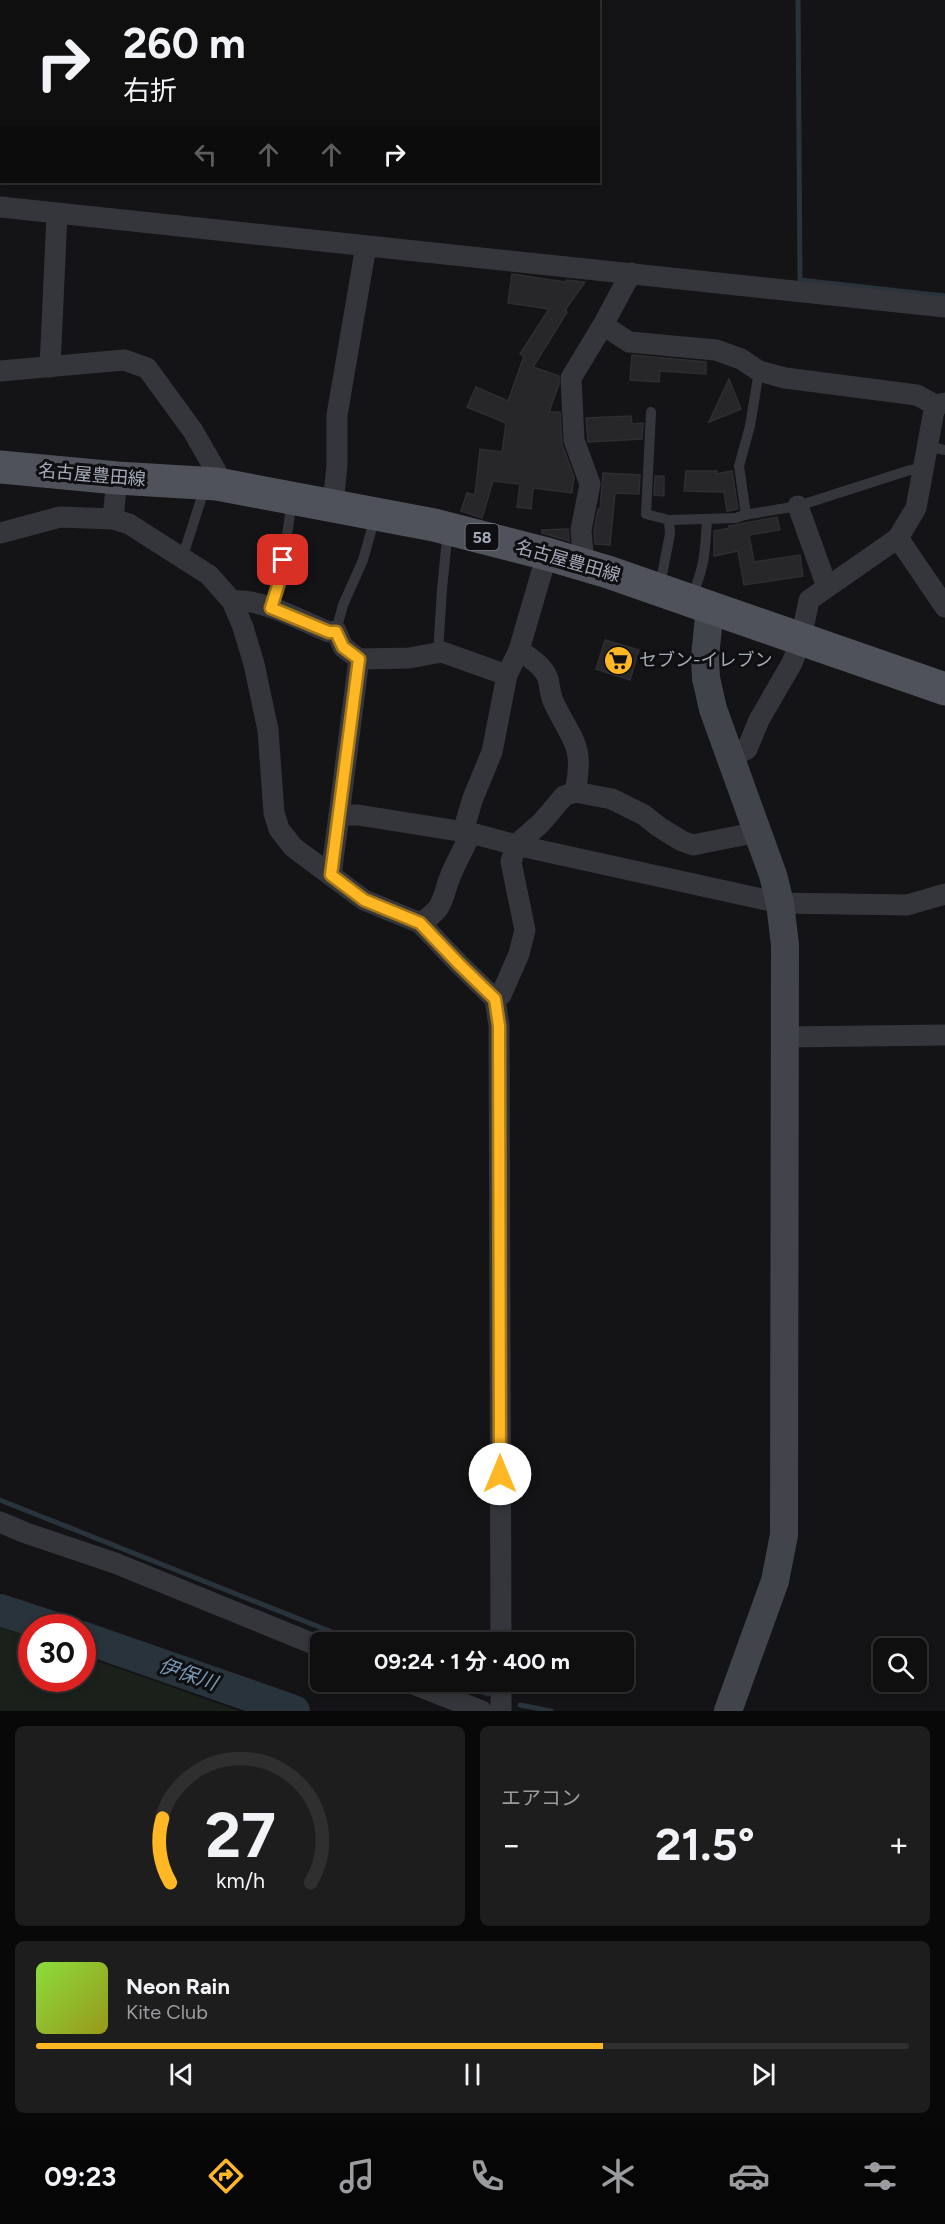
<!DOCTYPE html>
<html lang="ja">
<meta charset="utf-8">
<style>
:root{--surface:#0f0f10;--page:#1d1d1e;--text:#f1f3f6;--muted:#9b9c9f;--line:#2f2f30;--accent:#ffb823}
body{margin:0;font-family:Figtree,"Noto Sans JP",sans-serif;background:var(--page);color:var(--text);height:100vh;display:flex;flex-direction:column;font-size:22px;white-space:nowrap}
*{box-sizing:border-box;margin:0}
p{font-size:20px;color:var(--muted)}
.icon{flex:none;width:33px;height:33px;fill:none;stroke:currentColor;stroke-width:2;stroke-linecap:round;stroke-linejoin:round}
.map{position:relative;height:1711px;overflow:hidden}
.side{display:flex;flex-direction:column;gap:15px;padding:15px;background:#080809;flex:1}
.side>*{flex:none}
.banner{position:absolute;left:0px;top:0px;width:600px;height:183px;box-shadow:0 3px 9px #0003,0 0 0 2px var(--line);background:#0f0f10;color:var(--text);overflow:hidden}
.controls{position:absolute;left:873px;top:1638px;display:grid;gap:12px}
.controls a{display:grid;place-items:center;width:54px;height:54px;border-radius:9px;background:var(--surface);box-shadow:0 3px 9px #0003,0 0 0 2px var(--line);font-size:30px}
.speed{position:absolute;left:18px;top:1614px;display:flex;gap:12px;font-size:30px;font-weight:700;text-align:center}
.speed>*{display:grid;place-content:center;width:78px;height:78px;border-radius:50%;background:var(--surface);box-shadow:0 3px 9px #0003,0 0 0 2px var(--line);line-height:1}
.speed .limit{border:9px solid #d22;background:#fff;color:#111}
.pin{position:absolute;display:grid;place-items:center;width:51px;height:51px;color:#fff;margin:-26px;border-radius:12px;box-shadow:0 3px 9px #0006}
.me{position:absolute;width:66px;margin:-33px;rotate:0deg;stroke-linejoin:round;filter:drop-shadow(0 0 4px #0008)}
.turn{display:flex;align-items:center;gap:21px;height:126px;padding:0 24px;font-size:27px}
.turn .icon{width:78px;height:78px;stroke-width:2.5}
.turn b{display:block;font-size:42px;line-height:51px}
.lanes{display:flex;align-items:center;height:57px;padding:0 24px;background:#0003;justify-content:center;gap:30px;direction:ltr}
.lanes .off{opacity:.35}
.big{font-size:45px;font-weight:700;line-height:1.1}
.side .tile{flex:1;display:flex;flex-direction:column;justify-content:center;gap:9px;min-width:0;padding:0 21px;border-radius:9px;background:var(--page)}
.side .dial{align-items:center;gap:0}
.dial svg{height:156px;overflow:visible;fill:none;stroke:var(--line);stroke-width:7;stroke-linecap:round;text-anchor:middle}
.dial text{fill:var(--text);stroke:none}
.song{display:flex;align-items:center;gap:18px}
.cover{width:72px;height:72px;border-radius:9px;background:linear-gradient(135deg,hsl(90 70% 55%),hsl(60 70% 35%))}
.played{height:6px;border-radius:3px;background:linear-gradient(90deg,var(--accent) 65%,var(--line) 65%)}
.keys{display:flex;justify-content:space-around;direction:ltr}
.heat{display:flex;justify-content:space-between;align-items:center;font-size:33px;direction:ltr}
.side .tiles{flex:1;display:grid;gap:15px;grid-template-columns:1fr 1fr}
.tile:last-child{grid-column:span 2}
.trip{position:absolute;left:310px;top:1632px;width:324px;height:60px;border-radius:9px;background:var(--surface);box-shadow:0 3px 9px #0003,0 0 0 2px var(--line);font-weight:700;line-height:60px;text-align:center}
.menu{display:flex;height:96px;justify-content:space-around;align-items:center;background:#060606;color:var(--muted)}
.menu .icon{width:42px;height:42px}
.menu .on{color:var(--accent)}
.menu b{font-size:27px;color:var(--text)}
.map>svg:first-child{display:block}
.green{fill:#1a211b}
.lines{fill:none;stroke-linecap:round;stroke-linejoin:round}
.stream{stroke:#29333b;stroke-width:5}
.river{stroke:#29333b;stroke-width:32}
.building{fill:#27272a;stroke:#2e2e32;stroke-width:1.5}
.lane{stroke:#35363b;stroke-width:10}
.street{stroke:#35363b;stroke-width:21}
.secondary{stroke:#42444c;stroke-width:28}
.primary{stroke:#50525b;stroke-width:33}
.route-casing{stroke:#a67817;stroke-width:15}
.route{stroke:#ffb823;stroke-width:10}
.labels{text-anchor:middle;stroke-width:6;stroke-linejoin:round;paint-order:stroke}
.shield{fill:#0f0f11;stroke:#777c86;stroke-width:1.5}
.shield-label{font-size:16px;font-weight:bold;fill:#a4aab8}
.street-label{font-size:18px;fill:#a4aab8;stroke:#0f0f11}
.poi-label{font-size:18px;fill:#a4aab8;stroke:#0f0f11;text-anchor:start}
.water-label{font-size:20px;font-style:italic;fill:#7898b6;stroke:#0f0f11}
</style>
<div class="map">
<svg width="945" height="1711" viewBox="0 0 945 1711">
<rect width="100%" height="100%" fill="#141416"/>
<path class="green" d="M 0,1627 L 31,1638 L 32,1678 L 82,1678 L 83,1656 L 239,1711 L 0,1711 Z"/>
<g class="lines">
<g class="stream">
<path d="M 798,0 L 800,280 L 945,296"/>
<path d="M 0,1500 L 357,1642"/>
<path d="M 452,1682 L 488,1694"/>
<path d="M 520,1705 L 551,1711"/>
</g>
<g class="river">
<path d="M 0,1610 L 55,1628"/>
<path d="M 82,1637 L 294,1711"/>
</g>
</g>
<g class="building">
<path d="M 512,274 L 565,282 L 567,280 L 585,282 L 565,310 L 567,312 L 533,367 L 559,376 L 559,384 L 549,412 L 560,412 L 562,444 L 574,477 L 572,493 L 533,488 L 531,509 L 517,507 L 520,484 L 493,481 L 482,518 L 461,511 L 467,493 L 475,495 L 480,449 L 502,452 L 506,423 L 467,407 L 476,387 L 508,401 L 524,356 L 520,354 L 549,309 L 508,303 Z"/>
<path d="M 632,355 L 706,362 L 706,374 L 660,371 L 659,382 L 630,380 Z"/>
<path d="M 729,379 L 741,409 L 709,422 Z"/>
<path d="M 631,416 L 632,424 L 643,423 L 642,439 L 588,442 L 586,418 Z"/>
<path d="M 686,471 L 717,471 L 716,474 L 732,471 L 738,509 L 727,511 L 724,492 L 684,491 Z"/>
<path d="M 603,473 L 640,475 L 639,494 L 615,493 L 610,545 L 595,544 L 594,531 L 598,509 L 600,510 Z"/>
<path d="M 655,476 L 664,476 L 664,496 L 654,495 Z"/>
<path d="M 777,517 L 780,530 L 749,535 L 754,562 L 800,555 L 803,576 L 744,585 L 738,551 L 714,556 L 714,531 L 730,528 L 729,526 Z"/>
<path d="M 568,529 L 569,541 L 542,533 L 542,530 Z"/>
<path d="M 605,640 L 639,650 L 630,680 L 596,669 Z"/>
</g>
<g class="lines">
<g class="lane">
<path d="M 651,412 L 646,514 L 669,520 L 736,518 L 744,515 L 798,506 L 910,470 L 922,469"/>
<path d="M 927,446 L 945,450"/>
<path d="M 746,515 L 739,466 L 750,426 L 759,371"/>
<path d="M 182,559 L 205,487"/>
<path d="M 660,585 L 670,534 L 669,520"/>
<path d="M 691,598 C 705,567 705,552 707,520"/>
<path d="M 271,608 L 281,576 L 292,501"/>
<path d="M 336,631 L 343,605 L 363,560 L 375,517"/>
<path d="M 438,653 L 442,589 L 447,539 L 450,533"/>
</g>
<g class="street">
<path d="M 0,207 L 945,307"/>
<path d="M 631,273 L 603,325 L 629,342 L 716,350 L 741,359 L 759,371 L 785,378 L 917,395 L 935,405 L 945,403"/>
<path d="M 50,367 L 57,215"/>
<path d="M 0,371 L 124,360 L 147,368 L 193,431 L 217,473 L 217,484"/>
<path d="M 333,505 L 337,465 L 337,415 L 366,246"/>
<path d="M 798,506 L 827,587"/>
<path d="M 113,519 L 117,478"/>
<path d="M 0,533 L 60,517 L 113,519 L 129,524 L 209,575 L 232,601 L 243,627 L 254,664 L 268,730 L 274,813 L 279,829 L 293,847 L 364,900 L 420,923 L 459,964 L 495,999 L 499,1026 L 501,1642"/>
<path d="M 898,538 L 916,508 L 935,405"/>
<path d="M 584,565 L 581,530 L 590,484 L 574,440 L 571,378 L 603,325"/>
<path d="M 232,601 C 262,598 301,621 329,632 L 336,631 L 343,647 L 359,659 L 339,815"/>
<path d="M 519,650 C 529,657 545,667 548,679 C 550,686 550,694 553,701 C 572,742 585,743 575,792"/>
<path d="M 359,659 L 409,658 L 442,652 L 507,675"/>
<path d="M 731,758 L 747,749 L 759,720 L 792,663 L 801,639 L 809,600 L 898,538 L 945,607"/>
<path d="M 463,831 L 473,798 L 492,752 L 507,675 L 519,650 L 547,554"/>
<path d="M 331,875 L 339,815 L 358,815 L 471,833 L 516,845 L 780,903 L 907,905 L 945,894"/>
<path d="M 420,923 C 447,907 441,897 452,872 C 458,859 465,846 471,833"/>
<path d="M 495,999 L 501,995 L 519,954 L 525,930 L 511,862 L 516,845 L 541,823 L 564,796 L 575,792 L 612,799 L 644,815 L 659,827 L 682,841 L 693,845 L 758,832"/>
<path d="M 785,1037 L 945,1035"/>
<path d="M 0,1522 L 26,1533 L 115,1563 L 321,1647"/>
<path d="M 408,1682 L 482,1711"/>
<path d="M 501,1682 L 501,1711"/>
</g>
<path class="secondary" d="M 710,607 L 705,657 L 706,678 L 713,709 L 773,875 L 780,903 L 785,945 L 784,1535 L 775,1581 L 728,1711"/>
<path class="primary" d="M 0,467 L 117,478 L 217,484 L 434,525 L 547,554 L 608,572 L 945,689"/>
</g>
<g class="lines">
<defs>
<path id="route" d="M 283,560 L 281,576 L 271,608 L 329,632 L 336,632 L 343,647 L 359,659 L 331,875 L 364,900 L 420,923 L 459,964 L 495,999 L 499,1026 L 500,1474"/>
</defs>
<use href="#route" class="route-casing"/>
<use href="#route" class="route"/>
</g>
<defs>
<symbol id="supermarket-disc" viewBox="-11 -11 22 22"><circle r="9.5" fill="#ffb823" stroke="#0f0f11"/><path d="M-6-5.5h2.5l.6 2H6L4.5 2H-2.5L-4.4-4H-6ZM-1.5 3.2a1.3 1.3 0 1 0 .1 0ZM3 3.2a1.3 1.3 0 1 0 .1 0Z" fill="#111"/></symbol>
</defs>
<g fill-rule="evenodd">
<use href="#supermarket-disc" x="602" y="644" width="33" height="33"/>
</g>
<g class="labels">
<rect class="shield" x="465.5" y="524" width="33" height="26" rx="4.5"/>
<g class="shield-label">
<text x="482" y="543">58</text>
</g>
<g class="street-label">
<text transform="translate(92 475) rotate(5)" y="6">名古屋豊田線</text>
<text transform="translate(568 561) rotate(16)" y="6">名古屋豊田線</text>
</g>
<g class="poi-label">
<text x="639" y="666">セブン-イレブン</text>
</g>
<g class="water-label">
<text transform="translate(188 1674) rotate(19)" y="7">伊保川</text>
</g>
</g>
</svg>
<div class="controls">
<a><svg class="icon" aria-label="search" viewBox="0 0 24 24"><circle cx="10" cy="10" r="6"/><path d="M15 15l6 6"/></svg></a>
</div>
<div class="speed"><div class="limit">30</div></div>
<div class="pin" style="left:283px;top:560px;background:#d93025"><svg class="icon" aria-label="arrive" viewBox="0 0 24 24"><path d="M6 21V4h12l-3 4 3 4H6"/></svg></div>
<svg class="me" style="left:500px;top:1474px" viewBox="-20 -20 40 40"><circle r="19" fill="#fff"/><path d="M0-13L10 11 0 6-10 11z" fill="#ffb823"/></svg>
<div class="trip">09:24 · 1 分 · 400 m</div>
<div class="banner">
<div class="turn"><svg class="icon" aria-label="right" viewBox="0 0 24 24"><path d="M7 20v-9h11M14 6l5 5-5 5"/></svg><div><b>260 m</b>右折</div></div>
<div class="lanes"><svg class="icon off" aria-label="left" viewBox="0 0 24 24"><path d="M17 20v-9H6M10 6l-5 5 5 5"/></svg><svg class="icon off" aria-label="ahead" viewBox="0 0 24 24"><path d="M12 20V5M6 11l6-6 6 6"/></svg><svg class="icon off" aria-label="ahead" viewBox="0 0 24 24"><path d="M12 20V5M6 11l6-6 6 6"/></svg><svg class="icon" aria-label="right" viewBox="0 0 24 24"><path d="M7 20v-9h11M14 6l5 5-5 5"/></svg></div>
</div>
</div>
<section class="side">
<div class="tiles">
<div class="tile dial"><svg viewBox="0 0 100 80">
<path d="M14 69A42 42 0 1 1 86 69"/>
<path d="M14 69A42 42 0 0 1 10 36" stroke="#ffb823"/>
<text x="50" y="56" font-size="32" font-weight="700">27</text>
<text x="50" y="72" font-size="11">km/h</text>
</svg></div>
<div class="tile"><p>エアコン</p>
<div class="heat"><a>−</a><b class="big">21.5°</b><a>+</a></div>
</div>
<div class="tile">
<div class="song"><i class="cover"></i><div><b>Neon Rain</b><p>Kite Club</p></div></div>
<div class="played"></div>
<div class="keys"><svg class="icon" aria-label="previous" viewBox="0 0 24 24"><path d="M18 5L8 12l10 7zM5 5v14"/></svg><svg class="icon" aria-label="pause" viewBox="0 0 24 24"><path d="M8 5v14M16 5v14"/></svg><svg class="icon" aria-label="next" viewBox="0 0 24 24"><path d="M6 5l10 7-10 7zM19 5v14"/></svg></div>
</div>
</div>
</section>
<nav class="menu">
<b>09:23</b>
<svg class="icon on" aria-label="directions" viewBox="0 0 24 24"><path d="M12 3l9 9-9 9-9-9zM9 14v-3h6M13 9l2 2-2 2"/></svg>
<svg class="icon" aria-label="music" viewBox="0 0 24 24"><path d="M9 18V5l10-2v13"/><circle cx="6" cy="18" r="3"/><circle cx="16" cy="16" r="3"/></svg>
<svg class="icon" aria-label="phone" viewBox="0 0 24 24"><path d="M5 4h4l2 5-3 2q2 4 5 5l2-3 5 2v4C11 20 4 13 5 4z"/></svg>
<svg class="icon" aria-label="climate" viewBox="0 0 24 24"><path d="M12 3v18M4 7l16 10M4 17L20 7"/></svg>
<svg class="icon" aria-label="car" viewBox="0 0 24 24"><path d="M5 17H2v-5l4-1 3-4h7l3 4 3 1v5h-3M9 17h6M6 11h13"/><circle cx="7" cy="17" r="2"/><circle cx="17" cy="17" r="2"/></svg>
<svg class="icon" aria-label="filters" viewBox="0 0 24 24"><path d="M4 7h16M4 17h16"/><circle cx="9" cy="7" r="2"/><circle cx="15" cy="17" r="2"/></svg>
</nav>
